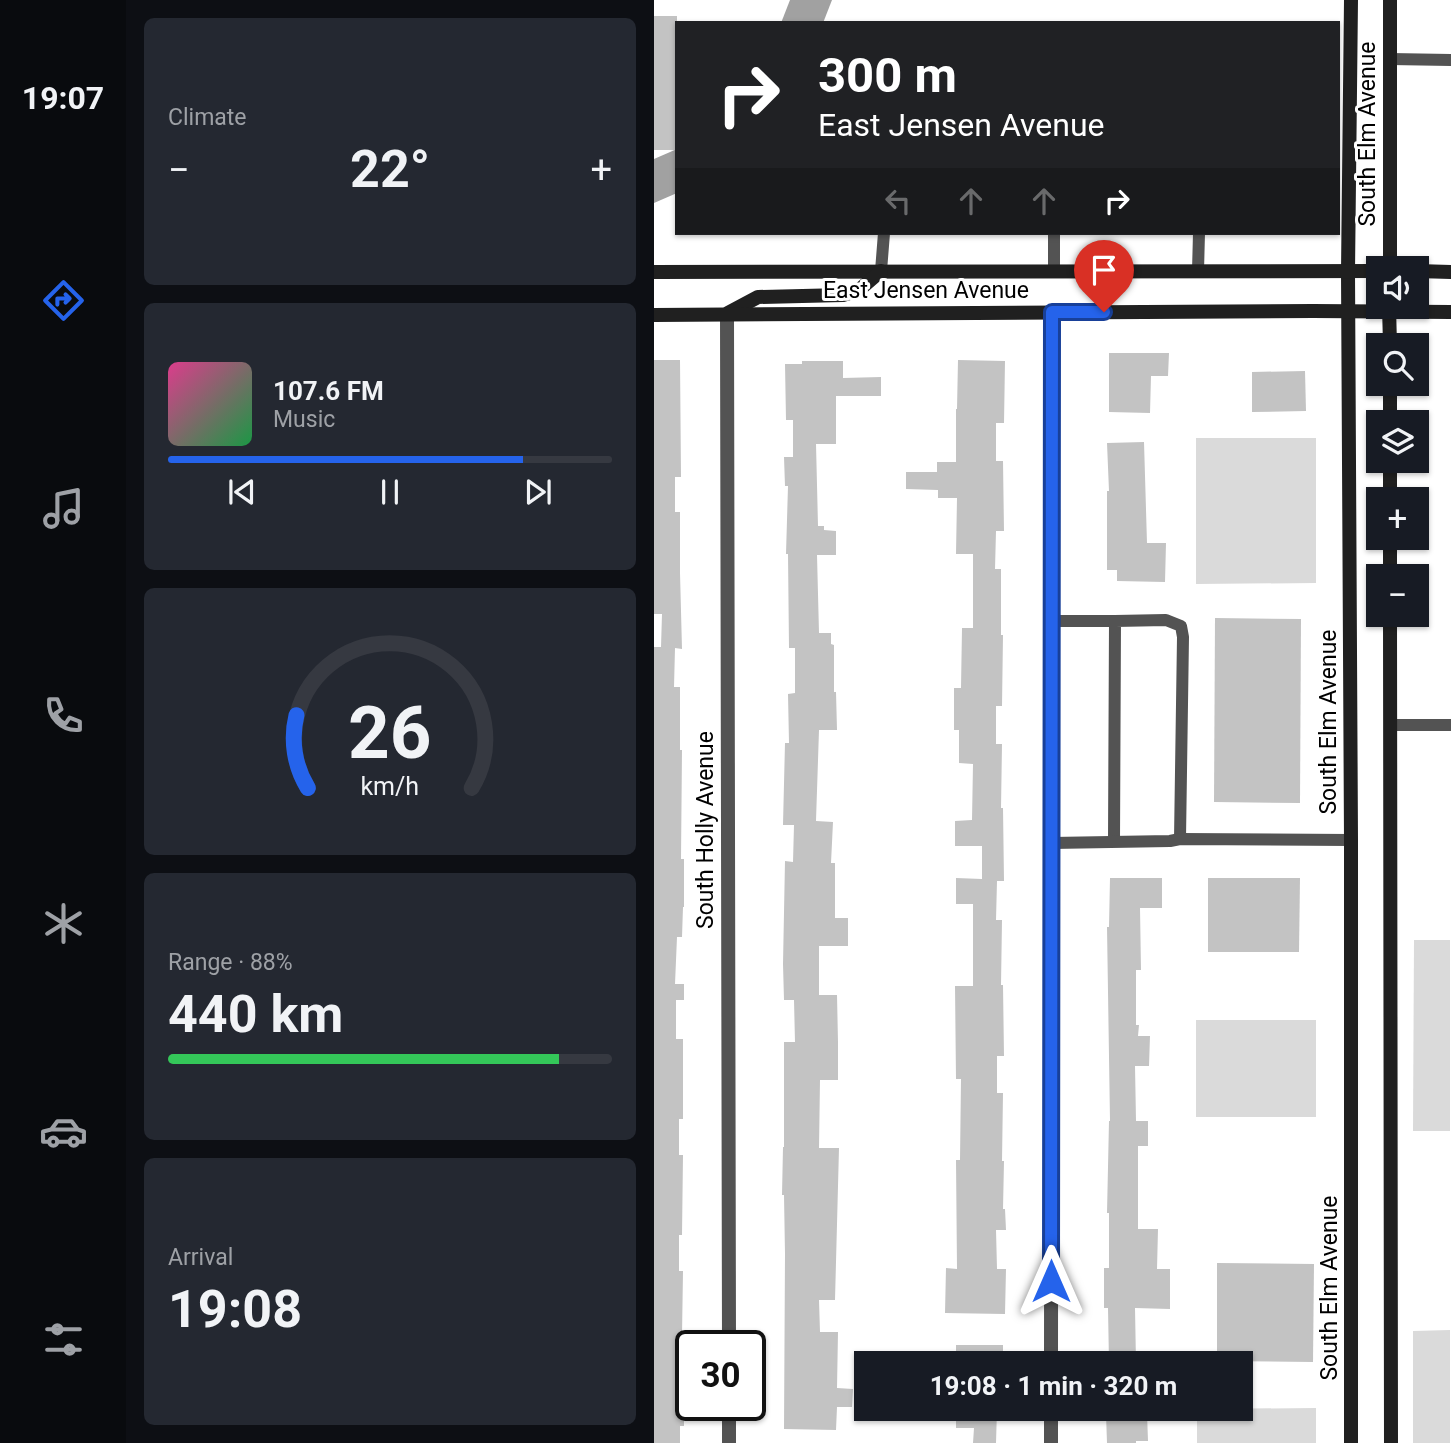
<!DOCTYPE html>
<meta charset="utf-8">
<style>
:root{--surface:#171b24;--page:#242831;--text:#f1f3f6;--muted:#9ea1a6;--line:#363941;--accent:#2563eb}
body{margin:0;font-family:Roboto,sans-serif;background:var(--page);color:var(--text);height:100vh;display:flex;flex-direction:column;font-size:26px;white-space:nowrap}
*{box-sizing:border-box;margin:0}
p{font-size:23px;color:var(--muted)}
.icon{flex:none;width:38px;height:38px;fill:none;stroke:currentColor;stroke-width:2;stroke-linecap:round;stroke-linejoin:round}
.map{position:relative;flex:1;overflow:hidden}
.details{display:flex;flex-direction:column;gap:18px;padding:18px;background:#0d0f14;width:528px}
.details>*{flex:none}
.guide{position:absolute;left:21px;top:21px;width:665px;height:214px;border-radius:0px;box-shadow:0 2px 5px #0004;background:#202124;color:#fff;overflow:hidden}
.tools{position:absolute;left:712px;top:256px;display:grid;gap:14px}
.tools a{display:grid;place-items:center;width:63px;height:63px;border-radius:0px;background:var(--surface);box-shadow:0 2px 5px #0004;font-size:35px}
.speed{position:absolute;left:21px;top:1330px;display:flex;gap:14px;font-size:35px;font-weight:700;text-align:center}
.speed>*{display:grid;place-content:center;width:91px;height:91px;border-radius:50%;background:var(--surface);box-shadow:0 2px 5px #0004;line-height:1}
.speed .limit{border:4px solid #111;border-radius:10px;background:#fff;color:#111}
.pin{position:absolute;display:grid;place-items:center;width:60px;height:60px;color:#fff;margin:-72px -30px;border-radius:50% 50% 50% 0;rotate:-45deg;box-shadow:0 0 7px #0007}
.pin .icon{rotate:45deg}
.me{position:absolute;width:77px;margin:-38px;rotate:0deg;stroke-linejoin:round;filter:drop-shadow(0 0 5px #0008)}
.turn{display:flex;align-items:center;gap:24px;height:147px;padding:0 28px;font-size:32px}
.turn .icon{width:91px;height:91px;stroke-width:2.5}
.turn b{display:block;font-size:49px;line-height:60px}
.lanes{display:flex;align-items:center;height:66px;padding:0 28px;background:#0003;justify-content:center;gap:35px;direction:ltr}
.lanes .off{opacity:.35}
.big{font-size:52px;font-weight:700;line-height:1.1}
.details .card{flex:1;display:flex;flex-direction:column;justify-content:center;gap:10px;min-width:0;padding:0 24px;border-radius:10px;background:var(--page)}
.details .dial{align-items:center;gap:0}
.dial svg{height:182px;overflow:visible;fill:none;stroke:var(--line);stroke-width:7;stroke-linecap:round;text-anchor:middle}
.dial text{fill:var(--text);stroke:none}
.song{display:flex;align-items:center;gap:21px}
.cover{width:84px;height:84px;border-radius:10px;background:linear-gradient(135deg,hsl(330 70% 55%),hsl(140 70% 35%))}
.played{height:7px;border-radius:4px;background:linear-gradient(90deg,var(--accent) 80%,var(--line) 80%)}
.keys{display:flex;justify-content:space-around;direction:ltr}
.heat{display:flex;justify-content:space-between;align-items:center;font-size:38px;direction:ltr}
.charge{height:10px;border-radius:5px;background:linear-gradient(90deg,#34c759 88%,var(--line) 0)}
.trip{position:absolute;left:200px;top:1351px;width:399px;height:70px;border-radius:0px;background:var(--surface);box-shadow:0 2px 5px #0004;font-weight:700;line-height:70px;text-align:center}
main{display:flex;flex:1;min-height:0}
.dock{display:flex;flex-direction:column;width:126px;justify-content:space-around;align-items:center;background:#090b0e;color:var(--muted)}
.dock .icon{width:49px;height:49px}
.dock .on{color:var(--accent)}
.dock b{font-size:32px;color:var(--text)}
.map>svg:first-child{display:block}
.green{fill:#dadada}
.water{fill:#a1a1a1}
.building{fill:#c3c3c3}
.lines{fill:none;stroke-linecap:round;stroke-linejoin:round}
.service{stroke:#535353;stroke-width:12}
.minor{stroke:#535353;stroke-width:14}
.secondary{stroke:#202020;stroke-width:14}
.route-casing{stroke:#184099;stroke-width:18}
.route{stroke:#2563eb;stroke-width:12}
.labels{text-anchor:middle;stroke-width:6;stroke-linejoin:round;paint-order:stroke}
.street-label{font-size:23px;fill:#000;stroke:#fff}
</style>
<main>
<nav class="dock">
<b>19:07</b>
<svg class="icon on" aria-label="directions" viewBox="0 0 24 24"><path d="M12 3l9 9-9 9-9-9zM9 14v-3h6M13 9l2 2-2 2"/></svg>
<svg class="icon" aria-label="music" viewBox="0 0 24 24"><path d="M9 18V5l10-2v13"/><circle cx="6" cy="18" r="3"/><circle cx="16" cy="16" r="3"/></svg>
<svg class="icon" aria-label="phone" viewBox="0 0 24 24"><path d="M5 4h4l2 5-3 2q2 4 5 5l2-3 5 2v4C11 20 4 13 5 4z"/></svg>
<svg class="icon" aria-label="climate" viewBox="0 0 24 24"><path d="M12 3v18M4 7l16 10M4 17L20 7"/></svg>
<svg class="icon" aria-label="car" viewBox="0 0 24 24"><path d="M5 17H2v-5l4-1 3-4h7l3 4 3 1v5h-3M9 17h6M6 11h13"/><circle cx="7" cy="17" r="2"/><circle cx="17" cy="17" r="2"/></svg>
<svg class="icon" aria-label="filters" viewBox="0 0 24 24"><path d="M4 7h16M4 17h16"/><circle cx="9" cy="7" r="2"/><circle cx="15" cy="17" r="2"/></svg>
</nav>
<section class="details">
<div class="card"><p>Climate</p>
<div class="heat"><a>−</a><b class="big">22°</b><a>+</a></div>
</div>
<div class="card">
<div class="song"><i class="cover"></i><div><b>107.6 FM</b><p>Music</p></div></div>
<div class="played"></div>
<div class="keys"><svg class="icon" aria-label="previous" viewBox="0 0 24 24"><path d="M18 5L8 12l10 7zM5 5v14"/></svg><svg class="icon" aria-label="pause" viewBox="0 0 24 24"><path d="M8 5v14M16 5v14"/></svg><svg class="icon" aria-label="next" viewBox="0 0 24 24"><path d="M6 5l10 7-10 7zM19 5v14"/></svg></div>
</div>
<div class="card dial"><svg viewBox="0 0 100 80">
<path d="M14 69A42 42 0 1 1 86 69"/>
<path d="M14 69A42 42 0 0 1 9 37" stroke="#2563eb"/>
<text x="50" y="56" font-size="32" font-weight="700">26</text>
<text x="50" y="72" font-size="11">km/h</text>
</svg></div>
<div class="card"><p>Range · 88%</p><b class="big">440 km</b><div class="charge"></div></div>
<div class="card"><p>Arrival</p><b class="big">19:08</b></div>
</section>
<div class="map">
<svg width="797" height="1443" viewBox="0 0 797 1443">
<rect width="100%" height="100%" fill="#fff"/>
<g class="green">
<path d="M 542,438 L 662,438 L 662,583 L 542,584 Z"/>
<path d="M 760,940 L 796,940 L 796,1131 L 759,1131 Z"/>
<rect x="542" y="1020" width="120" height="97"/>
<path d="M 796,1330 L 796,1443 L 759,1443 L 759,1331 Z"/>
<path d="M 662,1408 L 662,1443 L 543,1443 L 543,1409 Z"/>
</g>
<g class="water">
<path d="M 136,0 L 178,0 L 169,23 L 127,23 Z"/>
<path d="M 23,149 L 23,193 L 0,203 L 0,159 Z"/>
</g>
<g class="building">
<rect x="0" y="16" width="23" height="134"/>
<path d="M 455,353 L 515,353 L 514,376 L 497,376 L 496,413 L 455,412 Z"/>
<path d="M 0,360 L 26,360 L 27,477 L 21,477 L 21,512 L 26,512 L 26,573 L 28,649 L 21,648 L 20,687 L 26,687 L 26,750 L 28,750 L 27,859 L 30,859 L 30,907 L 29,907 L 28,937 L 23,937 L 21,984 L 30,984 L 30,1000 L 22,1000 L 22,1039 L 29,1039 L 29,1119 L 25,1119 L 25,1155 L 29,1155 L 28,1235 L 25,1235 L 25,1271 L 29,1271 L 28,1335 L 37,1335 L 37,1352 L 24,1352 L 25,1390 L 30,1390 L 30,1426 L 26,1426 L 26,1443 L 0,1443 L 0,647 L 7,647 L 8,614 L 0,614 Z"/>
<path d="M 304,360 L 351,361 L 350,423 L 342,423 L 342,461 L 349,461 L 350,531 L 342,531 L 341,569 L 347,569 L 347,635 L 349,635 L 348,706 L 342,706 L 342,744 L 348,744 L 347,808 L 349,808 L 350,881 L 343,881 L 342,920 L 348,920 L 347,985 L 349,985 L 350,1056 L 343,1056 L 343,1093 L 349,1093 L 348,1161 L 350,1161 L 349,1209 L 351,1209 L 352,1230 L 342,1230 L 343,1269 L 352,1269 L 351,1314 L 291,1313 L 292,1268 L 303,1269 L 302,1160 L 306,1160 L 307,1079 L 302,1079 L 301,986 L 319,986 L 319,904 L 302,904 L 302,878 L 328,879 L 328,846 L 301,846 L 301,821 L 318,820 L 319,764 L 305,763 L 305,730 L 300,730 L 300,688 L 307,688 L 308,628 L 319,628 L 319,554 L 302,554 L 303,498 L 284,498 L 284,490 L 252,489 L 252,472 L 283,472 L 283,462 L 302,462 L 302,409 L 303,409 Z"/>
<path d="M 148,361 L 189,361 L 189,378 L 227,377 L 227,396 L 182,396 L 182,444 L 162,444 L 164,526 L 170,526 L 170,530 L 182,531 L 182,555 L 163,555 L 165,633 L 177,633 L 177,644 L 180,645 L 180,692 L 182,692 L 183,730 L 165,730 L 162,821 L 179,822 L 177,863 L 181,863 L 181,918 L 194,918 L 194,946 L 165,946 L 165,995 L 183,995 L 184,1042 L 184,1080 L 166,1080 L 165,1148 L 185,1148 L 181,1300 L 165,1300 L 166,1332 L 184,1332 L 183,1388 L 199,1389 L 198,1407 L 183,1407 L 182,1430 L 130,1429 L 131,1254 L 130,1195 L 128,1195 L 129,1147 L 130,1147 L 130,1042 L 141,1042 L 140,1000 L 130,1000 L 129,964 L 131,861 L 139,862 L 140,825 L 129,825 L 131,743 L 135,743 L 134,694 L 141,693 L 141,648 L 135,648 L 134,554 L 132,554 L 134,486 L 131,486 L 130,457 L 139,457 L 139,420 L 132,420 L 131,364 L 148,364 Z"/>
<path d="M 651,371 L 652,411 L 598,412 L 598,372 Z"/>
<path d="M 490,442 L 493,543 L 512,543 L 511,582 L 463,581 L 463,570 L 453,570 L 453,491 L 455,491 L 453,443 Z"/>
<path d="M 561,618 L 647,619 L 646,803 L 560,802 Z"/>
<path d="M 456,878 L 508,878 L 508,908 L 486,908 L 487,970 L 482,970 L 482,1025 L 485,1025 L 484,1036 L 496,1036 L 495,1066 L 481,1066 L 482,1121 L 494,1121 L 494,1146 L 484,1146 L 484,1229 L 504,1229 L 503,1269 L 516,1269 L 516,1309 L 481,1308 L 482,1363 L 455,1363 L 454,1308 L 450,1308 L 450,1268 L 455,1268 L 455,1213 L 453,1213 L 455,1121 L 456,1121 L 453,927 L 455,927 Z"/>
<path d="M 554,878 L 646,878 L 645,952 L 554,952 Z"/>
<path d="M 563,1263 L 660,1264 L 659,1362 L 563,1361 Z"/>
<rect x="302" y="1345" width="47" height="18"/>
<path d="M 302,1409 L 343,1409 L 342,1443 L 319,1443 L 320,1428 L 302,1428 Z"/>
<path d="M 493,1413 L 494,1441 L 482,1441 L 482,1443 L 453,1443 L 452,1414 Z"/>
</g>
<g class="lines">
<g class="service">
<path d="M 736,59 L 797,60"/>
<path d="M 400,233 L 400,271"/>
<path d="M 227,271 L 230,233"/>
<path d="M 544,271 L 545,233"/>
<path d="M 398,621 L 461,621"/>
<path d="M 737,725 L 797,725"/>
<path d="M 460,841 L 461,621 L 512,620 L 527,626 L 529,637 L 526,839"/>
<path d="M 398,843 L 516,841 L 526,839 L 697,840"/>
</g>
<g class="minor">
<path d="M 73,314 L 75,1346"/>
<path d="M 397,1363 L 398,312"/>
<path d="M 75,1405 L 75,1443"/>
<path d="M 397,1443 L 397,1409"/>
</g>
<g class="secondary">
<path d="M 697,0 L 694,272 L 697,840 L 697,1443"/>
<path d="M 736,0 L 736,268"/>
<path d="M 763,271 L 797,272"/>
<path d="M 0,272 L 724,271"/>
<path d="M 735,306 L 736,345"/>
<path d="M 74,313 L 104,297 L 189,295 L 205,290 L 227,271"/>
<path d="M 0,315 L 659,311 L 797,312"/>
<path d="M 736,383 L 736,422"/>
<path d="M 736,460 L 736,499"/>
<path d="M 736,537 L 736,576"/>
<path d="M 736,614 L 737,1443"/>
</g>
</g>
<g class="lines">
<defs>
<path id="route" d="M 397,1281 L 398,312 L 450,312"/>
</defs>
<use href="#route" class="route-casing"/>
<use href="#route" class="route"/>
</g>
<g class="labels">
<g class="street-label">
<text transform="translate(713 134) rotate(-90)" y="8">South Elm Avenue</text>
<text x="272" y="298">East Jensen Avenue</text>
<text transform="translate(674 722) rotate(-90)" y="8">South Elm Avenue</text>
<text transform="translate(51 830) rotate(-90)" y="8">South Holly Avenue</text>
<text transform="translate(675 1288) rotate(-90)" y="8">South Elm Avenue</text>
</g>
</g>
</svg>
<div class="tools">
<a><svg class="icon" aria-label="sound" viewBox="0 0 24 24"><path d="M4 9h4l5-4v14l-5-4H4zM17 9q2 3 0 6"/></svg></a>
<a><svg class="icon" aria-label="search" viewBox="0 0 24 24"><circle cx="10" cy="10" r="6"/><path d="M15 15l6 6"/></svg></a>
<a><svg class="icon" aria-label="layers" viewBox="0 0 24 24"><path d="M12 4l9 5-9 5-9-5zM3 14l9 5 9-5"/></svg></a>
<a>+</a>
<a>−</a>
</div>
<div class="speed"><div class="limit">30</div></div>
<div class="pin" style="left:450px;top:312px;background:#d93025"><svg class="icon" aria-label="arrive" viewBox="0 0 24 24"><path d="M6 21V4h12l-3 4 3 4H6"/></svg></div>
<svg class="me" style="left:397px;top:1281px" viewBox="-20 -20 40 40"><path d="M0-17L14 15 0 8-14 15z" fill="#2563eb" stroke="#fff" stroke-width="4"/></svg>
<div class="trip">19:08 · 1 min · 320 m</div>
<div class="guide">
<div class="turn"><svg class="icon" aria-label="right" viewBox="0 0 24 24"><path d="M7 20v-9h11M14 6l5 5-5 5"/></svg><div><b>300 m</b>East Jensen Avenue</div></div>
<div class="lanes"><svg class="icon off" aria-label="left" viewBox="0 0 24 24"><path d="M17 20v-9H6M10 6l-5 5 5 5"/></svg><svg class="icon off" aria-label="ahead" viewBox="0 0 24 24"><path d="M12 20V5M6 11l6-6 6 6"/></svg><svg class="icon off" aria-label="ahead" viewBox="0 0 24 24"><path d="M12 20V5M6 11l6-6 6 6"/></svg><svg class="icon" aria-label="right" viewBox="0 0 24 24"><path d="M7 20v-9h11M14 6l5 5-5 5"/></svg></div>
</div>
</div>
</main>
